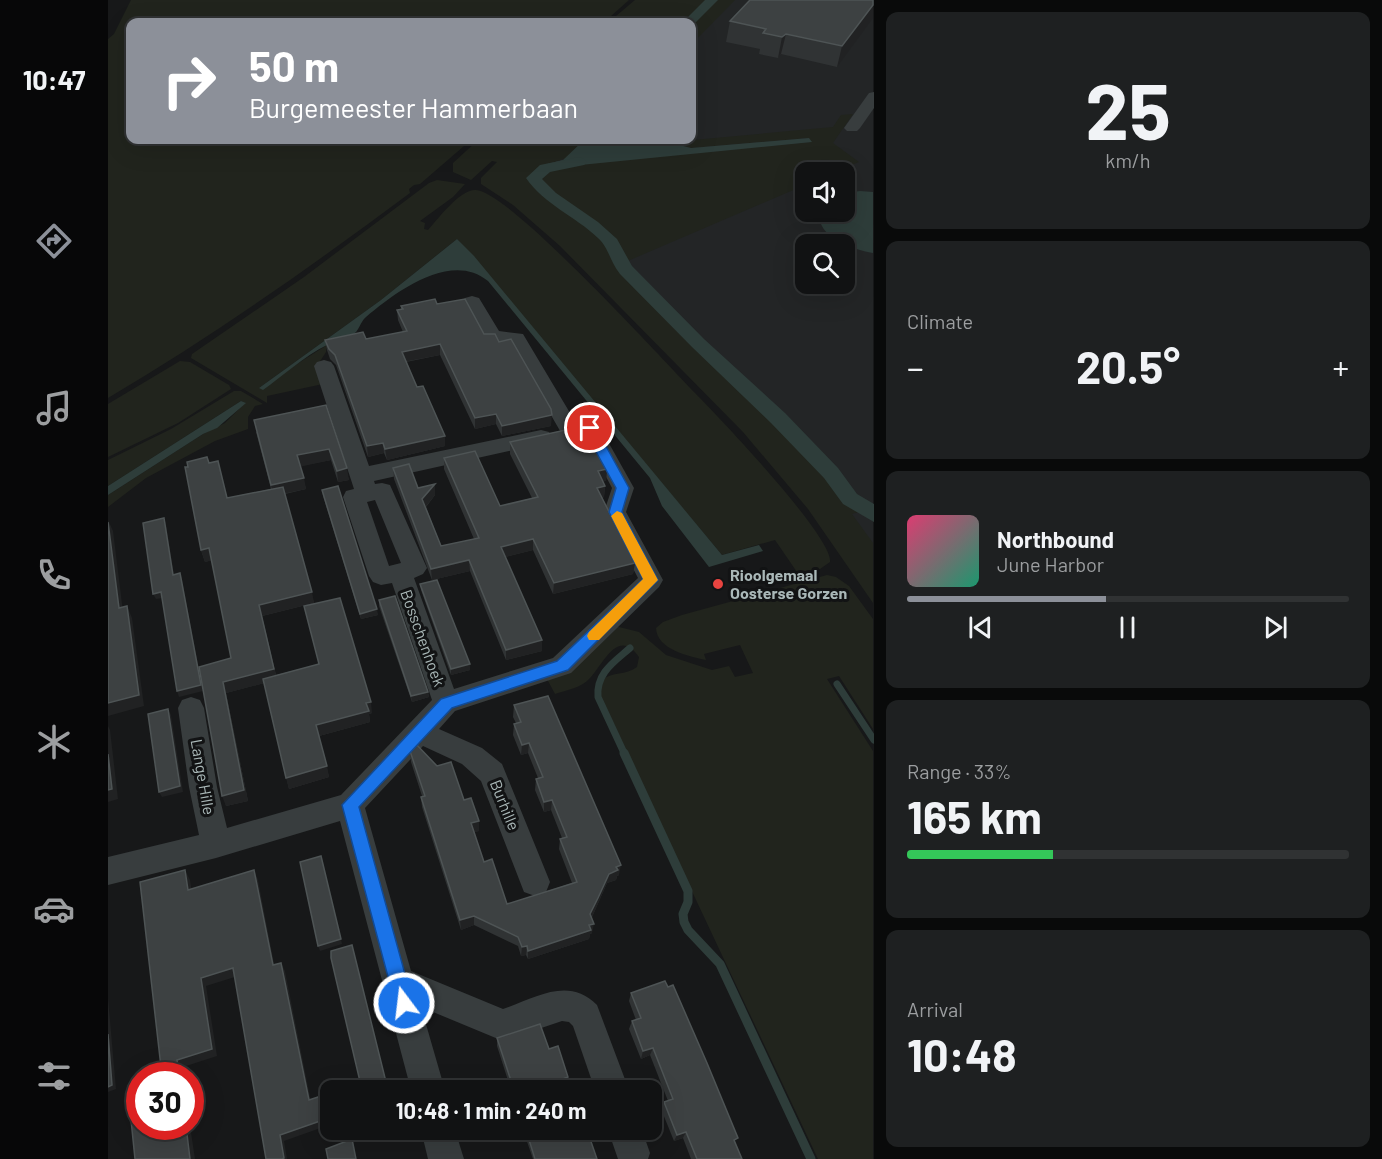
<!DOCTYPE html>
<meta charset="utf-8">
<style>
:root{--surface:#111213;--page:#1e2021;--text:#f1f3f6;--muted:#9c9ea0;--line:#303233;--accent:#8c9099}
body{margin:0;font-family:Barlow,sans-serif;background:var(--page);color:var(--text);height:100vh;display:flex;flex-direction:column;font-size:22px;white-space:nowrap}
*{box-sizing:border-box;margin:0}
p{font-size:20px;color:var(--muted)}
.icon{flex:none;width:33px;height:33px;fill:none;stroke:currentColor;stroke-width:2;stroke-linecap:round;stroke-linejoin:round}
.map{position:relative;flex:1;overflow:hidden}
.sheet{display:flex;flex-direction:column;gap:12px;padding:12px;background:#090a0a;width:508px}
.sheet>*{flex:none}
.hud{position:absolute;left:18px;top:18px;width:570px;height:126px;border-radius:12px;box-shadow:0 6px 24px #0002,0 0 0 2px var(--line);background:#8c9099;color:#fff;overflow:hidden}
.buttons{position:absolute;left:687px;top:162px;display:grid;gap:12px}
.buttons a{display:grid;place-items:center;width:60px;height:60px;border-radius:12px;background:var(--surface);box-shadow:0 6px 24px #0002,0 0 0 2px var(--line);font-size:30px}
.speed{position:absolute;left:18px;top:1062px;display:flex;gap:12px;font-size:30px;font-weight:700;text-align:center}
.speed>*{display:grid;place-content:center;width:78px;height:78px;border-radius:50%;background:var(--surface);box-shadow:0 6px 24px #0002,0 0 0 2px var(--line);line-height:1}
.speed .limit{border:9px solid #d22;background:#fff;color:#111}
.pin{position:absolute;display:grid;place-items:center;width:51px;height:51px;color:#fff;margin:-26px;border:3px solid #fff;border-radius:50%;box-shadow:0 2px 6px #0007}
.me{position:absolute;width:66px;margin:-33px;rotate:345deg;stroke-linejoin:round;filter:drop-shadow(0 0 4px #0008)}
.turn{display:flex;align-items:center;gap:21px;height:126px;padding:0 24px;font-size:27px}
.turn .icon{width:78px;height:78px;stroke-width:2.5}
.turn b{display:block;font-size:42px;line-height:51px}
.big{font-size:45px;font-weight:700;line-height:1.1}
.sheet .card{flex:1;display:flex;flex-direction:column;justify-content:center;gap:9px;min-width:0;padding:0 21px;border-radius:12px;background:var(--page)}
.sheet .dial{align-items:center;gap:0}
.dial b{font-size:78px;line-height:1}
.song{display:flex;align-items:center;gap:18px}
.cover{width:72px;height:72px;border-radius:9px;background:linear-gradient(135deg,hsl(340 70% 55%),hsl(160 70% 35%))}
.played{height:6px;border-radius:3px;background:linear-gradient(90deg,var(--accent) 45%,var(--line) 45%)}
.keys{display:flex;justify-content:space-around;direction:ltr}
.heat{display:flex;justify-content:space-between;align-items:center;font-size:33px;direction:ltr}
.charge{height:9px;border-radius:4px;background:linear-gradient(90deg,#34c759 33%,var(--line) 0)}
.trip{position:absolute;left:212px;top:1080px;width:342px;height:60px;border-radius:12px;background:var(--surface);box-shadow:0 6px 24px #0002,0 0 0 2px var(--line);font-weight:700;line-height:60px;text-align:center}
main{display:flex;flex:1;min-height:0}
.dock{display:flex;flex-direction:column;width:108px;justify-content:space-around;align-items:center;background:#070708;color:var(--muted)}
.dock .icon{width:42px;height:42px}
.dock .selected{color:var(--accent)}
.dock b{font-size:27px;color:var(--text)}
.map>svg:first-child{display:block}
.built{fill:#232526;fill-rule:evenodd}
.green{fill:#21241d}
.water{fill:#2e3d3a}
.lines{fill:none;stroke-linecap:round;stroke-linejoin:round}
.stream-far1{stroke:#2e3d3a;stroke-width:7}
.stream{stroke:#2e3d3a;stroke-width:9}
.canal{fill:#2e3d3a;fill-rule:evenodd}
.minor{fill:#383d3e;fill-rule:evenodd}
.wall{fill:#303334}
.shaded-wall{fill:#212223}
.building{fill:#3d4142;stroke:#4e5455;stroke-width:1.5}
.route{fill:#1a73e8;stroke:#114b97;stroke-width:1.5}
.slow{fill:#f59e0b}
.poi-dot{fill:#e84440;stroke:#121314;stroke-width:2}
.labels{text-anchor:middle;stroke-width:6;stroke-linejoin:round;paint-order:stroke}
.poi-label{font-size:16px;font-weight:bold;fill:#aab8b8;stroke:#121314;text-anchor:start}
.street-label{font-size:16px;fill:#aab8b8;stroke:#121314}
</style>
<main>
<nav class="dock">
<b>10:47</b>
<svg class="icon selected" aria-label="directions" viewBox="0 0 24 24"><path d="M12 3l9 9-9 9-9-9zM9 14v-3h6M13 9l2 2-2 2"/></svg>
<svg class="icon" aria-label="music" viewBox="0 0 24 24"><path d="M9 18V5l10-2v13"/><circle cx="6" cy="18" r="3"/><circle cx="16" cy="16" r="3"/></svg>
<svg class="icon" aria-label="phone" viewBox="0 0 24 24"><path d="M5 4h4l2 5-3 2q2 4 5 5l2-3 5 2v4C11 20 4 13 5 4z"/></svg>
<svg class="icon" aria-label="climate" viewBox="0 0 24 24"><path d="M12 3v18M4 7l16 10M4 17L20 7"/></svg>
<svg class="icon" aria-label="car" viewBox="0 0 24 24"><path d="M5 17H2v-5l4-1 3-4h7l3 4 3 1v5h-3M9 17h6M6 11h13"/><circle cx="7" cy="17" r="2"/><circle cx="17" cy="17" r="2"/></svg>
<svg class="icon" aria-label="filters" viewBox="0 0 24 24"><path d="M4 7h16M4 17h16"/><circle cx="9" cy="7" r="2"/><circle cx="15" cy="17" r="2"/></svg>
</nav>
<div class="map">
<svg width="766" height="1159" viewBox="0 0 766 1159">
<rect width="100%" height="100%" fill="#171819"/>
<path class="built" d="M 618,0 L 765,0 L 765,558 L 732,512 L 430,177 L 470,140 L 584,140 L 584,33 ZM 698,172 L 736,172 L 736,212 L 698,212 ZM 698,244 L 736,244 L 736,284 L 698,284 Z"/>
<g class="green">
<path d="M 23,0 L 521,0 L 503,16 L 497,17 L 491,22 L 22,22 L 22,140 L 363,140 L 312,184 L 306,185 L 301,189 L 302,193 C 204,266 105,336 0,398 L 0,39 L 6,34 Z"/>
<path d="M 527,0 L 627,0 L 584,44 L 584,22 L 501,22 Z"/>
<path d="M 745,114 L 725,143 L 751,162 L 726,172 L 698,172 L 697,185 L 515,263 L 512,247 L 503,235 L 440,189 L 429,177 L 434,171 L 461,165 L 703,142 L 701,138 L 583,148 L 552,140 L 585,140 L 725,127 L 733,115 Z"/>
<path d="M 370,140 L 476,140 L 458,158 L 433,167 L 427,171 L 423,178 L 425,183 L 499,242 L 507,263 L 708,465 L 731,494 L 751,512 L 744,514 L 765,543 L 765,603 L 700,509 L 635,432 L 452,246 L 405,205 L 373,184 L 373,178 L 389,162 L 384,161 L 363,180 L 345,172 L 345,163 Z"/>
<path d="M 329,180 L 357,184 L 345,197 L 312,221 L 317,223 L 316,229 L 320,230 C 330,219 352,189 368,190 C 401,191 555,360 587,393 C 609,415 726,538 722,562 L 712,569 L 691,575 L 667,540 L 614,555 L 349,239 L 273,300 L 151,388 L 219,345 L 218,352 L 209,366 L 215,384 L 159,396 L 159,403 L 83,358 L 84,354 L 196,277 L 321,183 Z"/>
<path d="M 72,361 L 82,362 L 121,385 L 123,389 L 70,423 L 0,457 L 0,404 Z"/>
<path d="M 126,391 L 133,391 L 155,404 L 147,406 L 140,417 L 140,429 L 107,441 L 38,478 L 0,507 L 0,495 L 95,434 L 117,423 L 137,403 L 133,401 L 0,486 L 0,460 L 63,429 Z"/>
<path d="M 719,575 L 728,577 L 741,586 L 765,619 L 765,729 L 731,676 L 719,679 L 765,751 L 765,1159 L 710,1159 L 492,696 L 494,680 C 505,671 517,676 529,667 L 531,657 C 510,626 494,666 482,678 C 473,688 459,690 447,694 L 439,679 L 507,626 L 531,632 L 558,655 L 604,670 L 621,666 L 627,677 L 645,673 L 632,645 L 596,654 L 598,660 C 581,656 549,650 548,628 L 555,622 L 574,615 Z"/>
</g>
<g class="water">
<path d="M 701,138 L 704,142 L 442,168 L 439,164 L 455,160 L 476,140 L 552,140 L 583,148 Z"/>
<path d="M 752,191 L 765,192 L 765,253 C 744,249 709,238 711,212 L 736,212 L 737,193 Z"/>
<path d="M 349,239 L 366,256 L 614,555 L 651,545 L 655,551 L 601,567 L 554,506 L 542,478 L 380,281 C 343,250 286,293 258,317 C 252,322 251,332 244,335 C 236,339 227,341 219,345 C 196,356 175,376 155,390 L 151,388 L 273,300 Z"/>
<path d="M 133,401 L 138,403 L 109,428 L 95,434 L 0,495 L 0,486 Z"/>
</g>
<g class="lines">
<g class="stream-far1">
<path d="M 729,684 L 766,740"/>
<path d="M 517,755 L 490,697 C 488,673 506,662 522,648"/>
</g>
<path class="stream" d="M 516,753 L 580,891 L 580,902 L 575,914 L 576,922 L 580,930 L 612,964 L 703,1159"/>
<g class="canal">
<path d="M 597,0 L 610,0 L 585,25 L 575,22 Z"/>
<path d="M 471,157 L 476,159 L 479,162 L 476,165 L 442,172 L 434,179 L 448,193 L 490,222 L 509,239 L 524,266 L 596,339 L 677,413 L 730,468 L 749,494 L 766,504 L 766,522 L 735,504 L 716,478 L 663,423 L 584,347 L 512,274 C 502,262 501,248 490,238 C 467,216 437,205 418,178 L 432,165 Z"/>
</g>
<g class="minor">
<path d="M 766,92 L 766,108 L 752,128 L 749,131 L 739,131 L 736,128 L 761,93 Z"/>
<path d="M 364,296 L 371,298 L 391,331 L 415,334 L 468,423 L 482,420 L 489,422 L 526,488 L 518,512 L 555,580 L 551,587 L 463,673 L 347,711 L 331,729 L 374,748 L 394,764 L 442,882 L 438,892 L 427,896 L 416,892 L 373,781 L 354,764 L 315,746 L 257,808 L 303,971 L 395,1009 C 428,998 460,976 489,1005 L 521,1090 L 487,1090 L 465,1026 L 461,1022 L 454,1021 L 395,1041 L 313,1007 L 337,1090 L 303,1090 L 232,821 L 108,858 L 0,885 L 0,857 L 91,835 L 81,787 L 70,708 L 74,700 L 83,697 L 92,700 L 96,708 L 109,787 L 119,828 L 233,795 L 324,700 L 284,583 L 273,585 L 265,582 L 261,576 L 235,497 L 238,491 L 246,489 L 206,366 L 209,362 L 216,360 L 223,362 L 226,366 L 261,466 L 433,430 L 441,432 L 444,437 L 441,442 L 433,444 L 266,481 L 267,484 L 274,483 L 282,485 L 319,568 L 315,574 L 306,578 L 346,689 L 445,658 L 530,578 L 496,512 L 504,488 L 476,435 L 462,438 L 455,436 L 402,344 L 378,341 L 355,302 L 357,298 ZM 267,500 L 293,563 L 281,566 L 259,502 Z"/>
<path d="M 313,1130 L 347,1130 L 356,1159 L 320,1159 Z"/>
<path d="M 500,1130 L 534,1130 L 542,1153 L 540,1159 L 510,1159 Z"/>
</g>
</g>
<g class="wall">
<path d="M 765,0 L 729,67 L 673,54 L 670,58 L 651,54 L 652,49 L 618,42 L 622,21 Z"/>
<path d="M 329,304 L 376,334 L 391,342 L 443,426 L 394,436 L 388,424 L 367,429 L 332,355 L 298,362 L 309,387 L 337,446 L 279,460 L 276,453 L 260,457 L 228,365 L 222,359 L 219,350 L 217,340 L 258,339 L 295,332 L 290,320 L 289,310 L 293,309 L 293,306 Z"/>
<path d="M 218,405 L 241,480 L 230,482 L 223,460 L 192,466 L 198,489 L 177,494 L 206,603 L 154,616 L 168,675 L 211,664 L 196,606 L 264,713 L 261,714 L 262,722 L 211,736 L 221,777 L 181,789 L 156,683 L 118,693 L 140,801 L 118,806 L 91,667 L 123,658 L 104,560 L 97,562 L 93,550 L 101,463 L 119,498 L 163,489 L 148,432 Z"/>
<path d="M 402,442 L 499,469 L 498,481 L 495,481 L 497,486 L 496,497 L 494,498 L 527,563 L 525,574 L 445,594 L 425,550 L 397,557 L 434,651 L 398,660 L 362,571 L 324,580 L 286,479 L 285,468 L 310,488 L 327,484 L 327,495 L 318,507 L 333,546 L 366,539 L 336,469 L 336,458 L 392,506 L 424,498 L 402,454 Z"/>
<path d="M 214,490 L 270,615 L 253,619 L 215,496 Z"/>
<path d="M 312,584 L 362,670 L 343,675 L 313,590 Z"/>
<path d="M 271,600 L 320,692 L 321,697 L 304,702 L 271,606 Z"/>
<path d="M 406,705 L 511,875 L 509,876 L 508,880 L 499,883 L 484,917 L 484,933 L 482,934 L 481,939 L 420,959 L 418,955 L 413,956 L 410,946 L 366,925 L 353,930 L 314,807 L 313,797 L 314,796 L 303,762 L 302,751 L 356,800 L 371,821 L 371,831 L 366,832 L 376,862 L 399,904 L 464,883 L 451,849 L 452,839 L 454,838 L 443,810 L 436,812 L 427,790 L 428,779 L 430,778 L 420,753 L 413,755 L 405,735 L 406,724 L 408,723 L 405,717 Z"/>
<path d="M 523,993 L 627,1143 L 634,1159 L 583,1159 L 575,1138 L 566,1141 L 553,1109 L 556,1102 L 560,1101 L 542,1055 L 533,1059 L 521,1029 L 524,1021 L 528,1020 L 521,1001 Z"/>
<path d="M 389,1038 L 441,1049 L 460,1077 L 459,1084 L 454,1086 L 456,1090 L 403,1090 L 389,1046 Z"/>
<path d="M 415,1130 L 469,1130 L 470,1134 L 489,1159 L 425,1159 Z"/>
</g>
<g class="shaded-wall">
<path d="M 765,5 L 765,18 L 729,67 L 734,46 Z"/>
<path d="M 678,34 L 673,54 L 670,58 L 674,37 Z"/>
<path d="M 332,344 L 332,355 L 295,362 L 294,352 Z"/>
<path d="M 388,414 L 388,424 L 367,429 L 367,418 Z"/>
<path d="M 444,415 L 443,426 L 394,436 L 394,426 Z"/>
<path d="M 337,436 L 337,446 L 279,460 L 277,449 Z"/>
<path d="M 275,443 L 276,453 L 260,457 L 259,446 Z"/>
<path d="M 221,449 L 223,460 L 191,467 L 189,455 Z"/>
<path d="M 239,468 L 241,480 L 230,482 L 229,471 Z"/>
<path d="M 499,469 L 498,481 L 489,483 L 490,471 Z"/>
<path d="M 196,478 L 198,489 L 165,496 L 163,485 Z"/>
<path d="M 327,484 L 327,495 L 315,510 L 314,499 Z"/>
<path d="M 497,486 L 496,497 L 487,499 L 489,488 Z"/>
<path d="M 56,518 L 58,524 L 67,581 L 65,575 Z"/>
<path d="M 0,520 L 5,531 L 16,620 L 11,608 Z"/>
<path d="M 425,539 L 425,550 L 393,558 L 393,547 Z"/>
<path d="M 101,548 L 105,560 L 97,562 L 93,550 Z"/>
<path d="M 361,560 L 362,571 L 324,580 L 323,569 Z"/>
<path d="M 527,563 L 525,574 L 445,594 L 446,583 Z"/>
<path d="M 72,573 L 74,579 L 95,691 L 71,697 L 69,691 Z"/>
<path d="M 53,592 L 55,598 L 48,599 L 45,594 Z"/>
<path d="M 204,592 L 206,603 L 154,616 L 169,680 L 118,693 L 140,801 L 118,806 L 114,796 L 115,682 L 151,605 Z"/>
<path d="M 19,606 L 24,618 L 36,706 L 0,716 L 0,703 Z"/>
<path d="M 269,609 L 270,615 L 253,619 L 252,614 Z"/>
<path d="M 434,640 L 434,651 L 398,660 L 398,650 Z"/>
<path d="M 362,664 L 362,670 L 343,675 L 343,669 Z"/>
<path d="M 320,692 L 321,697 L 304,702 L 303,696 Z"/>
<path d="M 263,702 L 264,713 L 261,714 L 262,722 L 211,736 L 208,725 Z"/>
<path d="M 60,709 L 63,715 L 75,792 L 54,797 L 51,792 Z"/>
<path d="M 0,726 L 2,730 L 10,799 L 0,802 Z"/>
<path d="M 421,743 L 420,753 L 413,755 L 414,745 Z"/>
<path d="M 219,766 L 221,777 L 181,789 L 178,778 Z"/>
<path d="M 444,800 L 443,810 L 436,812 L 436,802 Z"/>
<path d="M 371,821 L 371,831 L 363,833 L 363,823 Z"/>
<path d="M 214,861 L 234,944 L 212,951 L 210,946 Z"/>
<path d="M 513,865 L 511,875 L 509,876 L 508,880 L 499,883 L 481,924 L 482,914 L 501,874 L 508,867 Z"/>
<path d="M 77,870 L 82,880 L 85,899 L 80,890 Z"/>
<path d="M 146,870 L 150,880 L 168,974 L 165,965 Z"/>
<path d="M 366,916 L 366,925 L 353,930 L 352,920 Z"/>
<path d="M 486,924 L 484,933 L 482,934 L 481,939 L 420,959 L 420,951 Z"/>
<path d="M 419,946 L 418,955 L 413,956 L 414,947 Z"/>
<path d="M 173,963 L 177,971 L 204,1107 L 201,1100 Z"/>
<path d="M 125,968 L 130,976 L 98,986 L 109,1056 L 75,1067 L 76,1076 L 71,1076 L 69,1060 L 93,978 Z"/>
<path d="M 0,998 L 8,1089 L 0,1092 Z"/>
<path d="M 545,1048 L 542,1055 L 533,1059 L 535,1051 Z"/>
<path d="M 460,1077 L 459,1084 L 451,1087 L 452,1080 Z"/>
<path d="M 213,1096 L 216,1103 L 221,1125 L 176,1141 L 179,1159 L 174,1159 L 172,1135 Z"/>
<path d="M 78,1126 L 82,1126 L 87,1159 L 82,1159 Z"/>
<path d="M 578,1132 L 575,1138 L 566,1141 L 569,1135 Z"/>
</g>
<g class="building">
<path d="M 642,0 L 765,0 L 765,5 L 734,46 L 678,34 L 674,37 L 655,33 L 658,29 L 622,21 Z"/>
<path d="M 327,299 L 329,304 L 357,299 L 376,334 L 387,334 L 391,342 L 403,339 L 443,409 L 444,415 L 394,426 L 388,414 L 367,418 L 332,344 L 294,352 L 309,387 L 315,386 L 337,436 L 277,449 L 275,443 L 259,446 L 227,355 L 221,349 L 217,340 L 255,332 L 258,339 L 299,331 L 289,310 L 295,309 L 293,306 Z"/>
<path d="M 218,405 L 239,468 L 229,471 L 221,449 L 189,455 L 196,478 L 163,485 L 146,420 Z"/>
<path d="M 476,426 L 499,469 L 490,471 L 497,486 L 489,488 L 527,563 L 446,583 L 425,539 L 393,547 L 434,640 L 398,650 L 361,560 L 323,569 L 285,468 L 301,464 L 310,488 L 327,484 L 314,499 L 333,546 L 371,538 L 336,458 L 367,451 L 392,506 L 430,497 L 402,442 Z"/>
<path d="M 99,457 L 101,463 L 110,461 L 119,498 L 175,487 L 204,592 L 151,605 L 166,669 L 115,682 L 136,790 L 114,796 L 91,667 L 123,658 L 101,548 L 93,550 L 77,467 L 80,467 L 79,462 Z"/>
<path d="M 230,486 L 269,609 L 252,614 L 214,490 Z"/>
<path d="M 56,518 L 65,575 L 72,573 L 93,685 L 69,691 L 53,592 L 45,594 L 35,523 Z"/>
<path d="M 0,522 L 11,608 L 19,606 L 31,695 L 0,703 Z"/>
<path d="M 329,580 L 362,664 L 343,669 L 312,584 Z"/>
<path d="M 287,596 L 320,692 L 303,696 L 271,600 Z"/>
<path d="M 232,598 L 263,702 L 258,703 L 261,711 L 208,725 L 219,766 L 178,778 L 155,679 L 211,664 L 196,606 Z"/>
<path d="M 440,696 L 513,865 L 508,867 L 510,870 L 501,874 L 490,898 L 482,914 L 486,924 L 481,925 L 483,930 L 420,951 L 419,946 L 414,947 L 410,937 L 366,916 L 352,920 L 313,797 L 317,796 L 302,751 L 308,744 L 329,766 L 343,762 L 356,800 L 363,798 L 371,821 L 363,823 L 376,862 L 384,859 L 399,904 L 469,882 L 452,839 L 459,837 L 444,800 L 436,802 L 428,779 L 435,777 L 421,743 L 414,745 L 406,724 L 413,722 L 406,705 Z"/>
<path d="M 60,709 L 72,786 L 51,792 L 40,714 Z"/>
<path d="M 0,754 L 4,789 L 0,790 Z"/>
<path d="M 213,856 L 233,939 L 210,946 L 192,862 Z"/>
<path d="M 77,870 L 80,890 L 146,870 L 165,965 L 173,963 L 201,1100 L 213,1096 L 218,1119 L 172,1135 L 176,1158 L 174,1159 L 158,1159 L 125,968 L 93,978 L 104,1049 L 69,1060 L 71,1076 L 54,1076 L 32,882 Z"/>
<path d="M 244,945 L 280,1090 L 254,1090 L 223,958 L 223,951 Z"/>
<path d="M 557,981 L 560,987 L 565,985 L 599,1063 L 630,1138 L 626,1140 L 634,1159 L 589,1159 L 578,1132 L 569,1135 L 556,1102 L 565,1099 L 545,1048 L 535,1051 L 524,1021 L 533,1018 L 523,993 Z"/>
<path d="M 432,1024 L 441,1049 L 450,1046 L 460,1077 L 452,1080 L 456,1090 L 406,1090 L 389,1038 Z"/>
<path d="M 0,1034 L 4,1085 L 0,1087 Z"/>
<path d="M 32,1097 L 32,1126 L 78,1126 L 82,1159 L 27,1159 L 21,1100 Z"/>
<path d="M 418,1130 L 469,1130 L 470,1134 L 479,1130 L 489,1159 L 427,1159 Z"/>
<path d="M 244,1139 L 248,1159 L 220,1159 L 218,1149 Z"/>
</g>
<path class="route" d="M 482,423 L 488,428 L 521,488 L 514,512 L 550,580 L 460,670 L 344,708 L 251,807 L 305,1003 L 302,1009 L 296,1012 L 289,1009 L 287,1003 L 234,805 L 333,699 L 449,661 L 535,579 L 501,512 L 508,488 L 475,428 Z"/>
<path class="slow" d="M 509,511 L 514,513 L 550,580 L 491,640 L 481,640 L 479,636 L 481,632 L 535,579 L 503,516 Z"/>
<circle class="poi-dot" cx="610" cy="584" r="6"/>
<g class="labels">
<g class="poi-label">
<text x="622" y="581">Rioolgemaal<tspan x="622" dy="18">Oosterse Gorzen</tspan></text>
</g>
<g class="street-label">
<text transform="translate(315 638) rotate(70)" y="6">Bosschenhoek</text>
<text transform="translate(95 777) rotate(80)" y="6">Lange Hille</text>
<text transform="translate(397 805) rotate(68)" y="6">Burhille</text>
</g>
</g>
</svg>
<div class="buttons">
<a><svg class="icon" aria-label="sound" viewBox="0 0 24 24"><path d="M4 9h4l5-4v14l-5-4H4zM17 9q2 3 0 6"/></svg></a>
<a><svg class="icon" aria-label="search" viewBox="0 0 24 24"><circle cx="10" cy="10" r="6"/><path d="M15 15l6 6"/></svg></a>
</div>
<div class="speed"><div class="limit">30</div></div>
<div class="pin" style="left:482px;top:428px;background:#d93025"><svg class="icon" aria-label="arrive" viewBox="0 0 24 24"><path d="M6 21V4h12l-3 4 3 4H6"/></svg></div>
<svg class="me" style="left:296px;top:1003px" viewBox="-20 -20 40 40"><circle r="17" fill="#1a73e8" stroke="#fff" stroke-width="3"/><path d="M0-11L8 9 0 5-8 9z" fill="#fff"/></svg>
<div class="trip">10:48 · 1 min · 240 m</div>
<div class="hud">
<div class="turn"><svg class="icon" aria-label="right" viewBox="0 0 24 24"><path d="M7 20v-9h11M14 6l5 5-5 5"/></svg><div><b>50 m</b>Burgemeester Hammerbaan</div></div>
</div>
</div>
<section class="sheet">
<div class="card dial"><b>25</b><p>km/h</p></div>
<div class="card"><p>Climate</p>
<div class="heat"><a>−</a><b class="big">20.5°</b><a>+</a></div>
</div>
<div class="card">
<div class="song"><i class="cover"></i><div><b>Northbound</b><p>June Harbor</p></div></div>
<div class="played"></div>
<div class="keys"><svg class="icon" aria-label="previous" viewBox="0 0 24 24"><path d="M18 5L8 12l10 7zM5 5v14"/></svg><svg class="icon" aria-label="pause" viewBox="0 0 24 24"><path d="M8 5v14M16 5v14"/></svg><svg class="icon" aria-label="next" viewBox="0 0 24 24"><path d="M6 5l10 7-10 7zM19 5v14"/></svg></div>
</div>
<div class="card"><p>Range · 33%</p><b class="big">165 km</b><div class="charge"></div></div>
<div class="card"><p>Arrival</p><b class="big">10:48</b></div>
</section>
</main>
